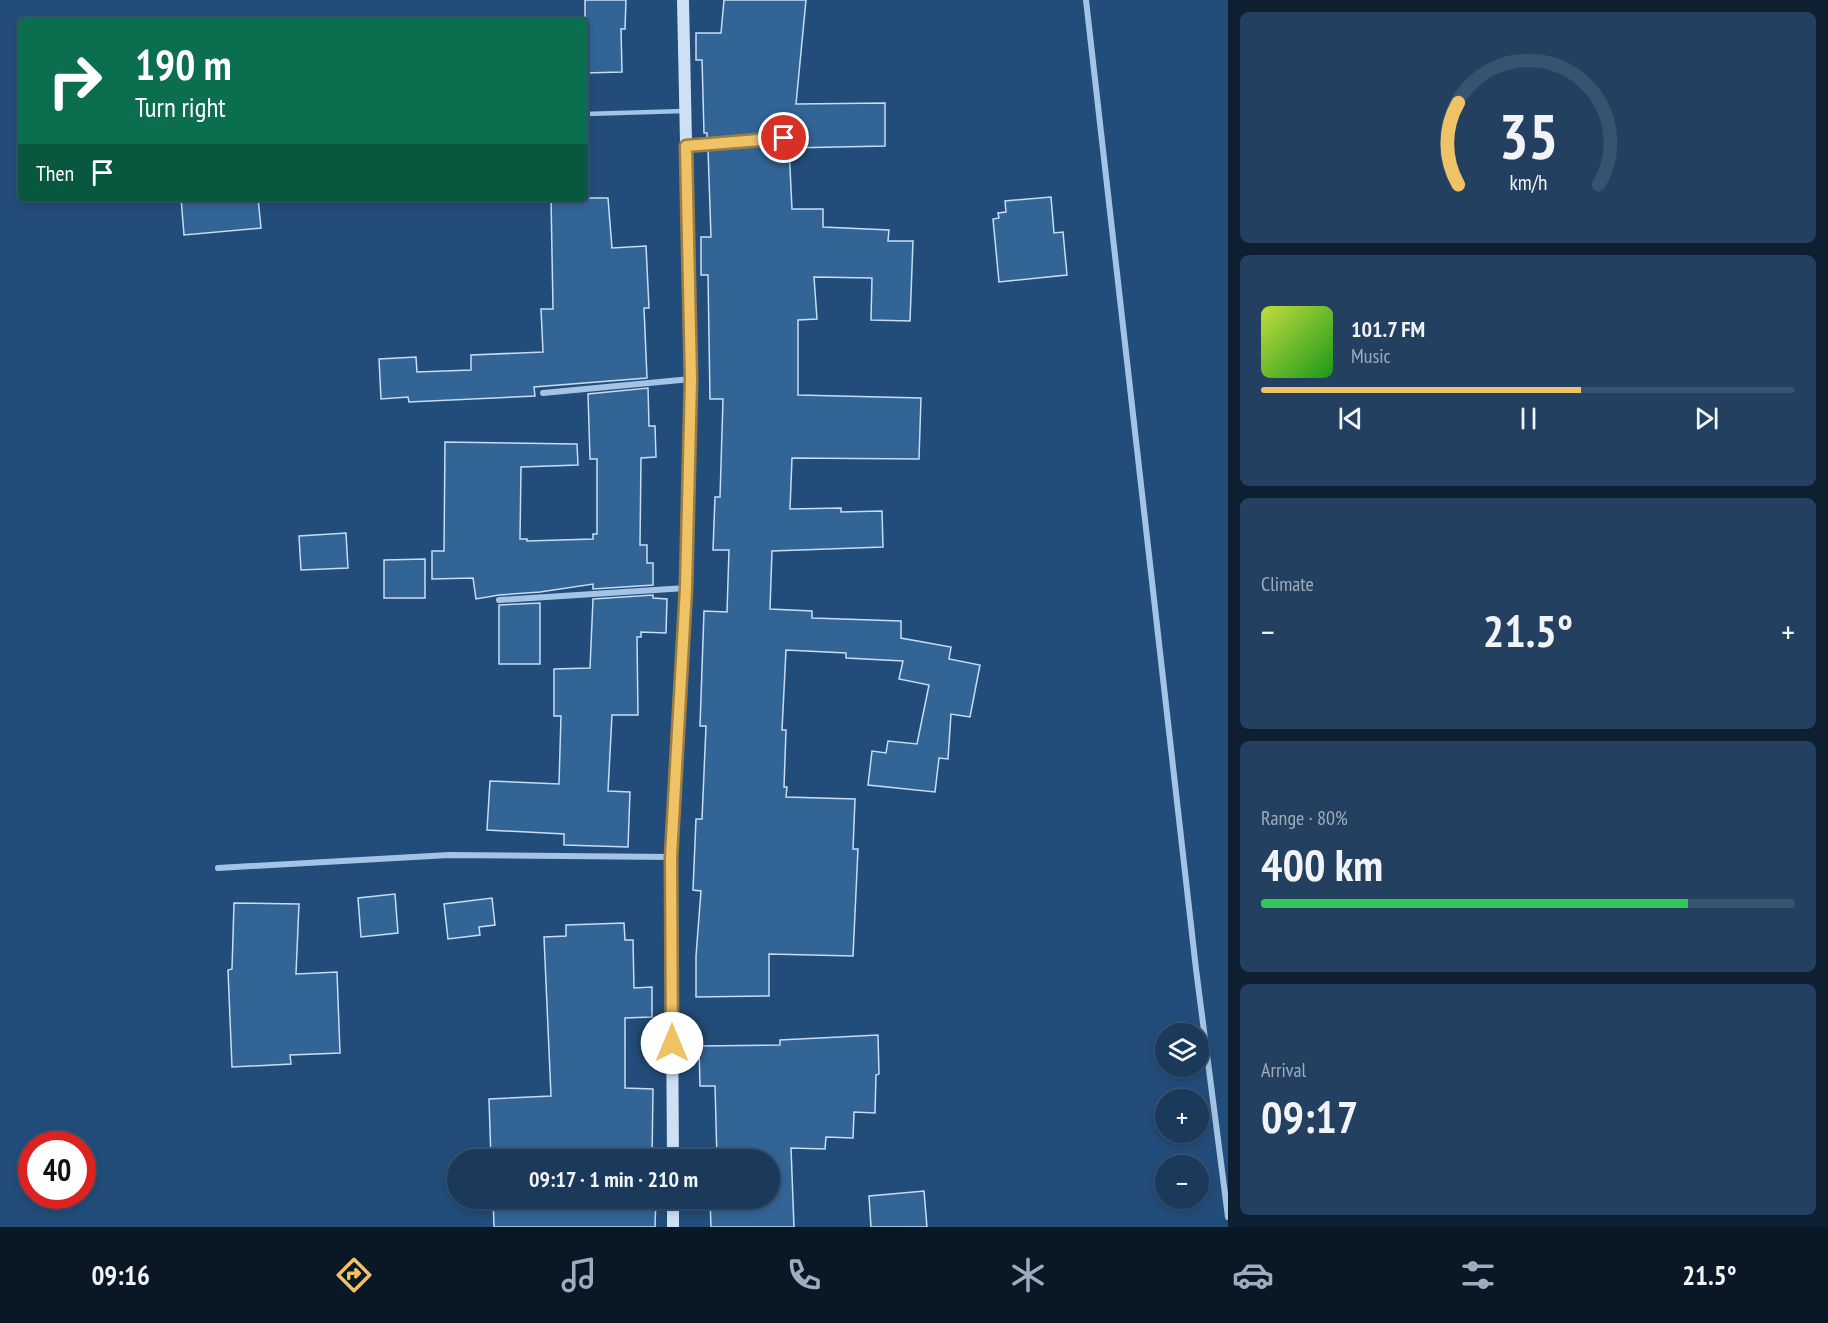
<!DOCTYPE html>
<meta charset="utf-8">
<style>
:root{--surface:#1a395b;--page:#234061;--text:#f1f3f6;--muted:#9facbb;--line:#385371;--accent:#f0c266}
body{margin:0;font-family:"PT Sans Narrow",sans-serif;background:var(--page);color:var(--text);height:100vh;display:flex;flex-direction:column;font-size:22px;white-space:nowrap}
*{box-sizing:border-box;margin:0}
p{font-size:20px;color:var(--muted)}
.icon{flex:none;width:33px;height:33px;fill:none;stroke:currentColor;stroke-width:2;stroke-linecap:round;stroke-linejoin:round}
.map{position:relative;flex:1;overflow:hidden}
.sheet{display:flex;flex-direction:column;gap:12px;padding:12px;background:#0e1f32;width:600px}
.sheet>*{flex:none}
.guide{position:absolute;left:18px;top:18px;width:570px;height:183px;border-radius:6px;box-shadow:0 3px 9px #0003,0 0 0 2px var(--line);background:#0b6e4f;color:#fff;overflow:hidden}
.buttons{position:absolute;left:1155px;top:1023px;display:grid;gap:12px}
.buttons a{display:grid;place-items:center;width:54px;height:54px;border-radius:50%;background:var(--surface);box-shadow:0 3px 9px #0003,0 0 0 2px var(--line);font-size:30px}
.speed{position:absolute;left:18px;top:1131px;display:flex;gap:12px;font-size:30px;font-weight:700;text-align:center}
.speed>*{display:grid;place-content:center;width:78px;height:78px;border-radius:50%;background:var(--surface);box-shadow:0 3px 9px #0003,0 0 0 2px var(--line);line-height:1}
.speed .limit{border:9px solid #d22;background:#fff;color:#111}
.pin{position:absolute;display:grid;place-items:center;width:51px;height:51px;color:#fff;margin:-26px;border:3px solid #fff;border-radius:50%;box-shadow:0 2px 6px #0007}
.me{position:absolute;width:66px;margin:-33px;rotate:0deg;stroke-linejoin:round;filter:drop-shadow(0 0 4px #0008)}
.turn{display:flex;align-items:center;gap:21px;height:126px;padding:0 18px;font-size:27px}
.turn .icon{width:78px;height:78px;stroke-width:2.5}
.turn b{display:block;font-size:42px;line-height:51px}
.then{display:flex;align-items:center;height:57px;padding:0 18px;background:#0003;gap:12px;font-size:22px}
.big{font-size:45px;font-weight:700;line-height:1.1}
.sheet .widget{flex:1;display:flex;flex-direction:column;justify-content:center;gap:9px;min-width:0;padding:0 21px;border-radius:9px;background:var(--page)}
.sheet .dial{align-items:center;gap:0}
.dial svg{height:156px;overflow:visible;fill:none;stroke:var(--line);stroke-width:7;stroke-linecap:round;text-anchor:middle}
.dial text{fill:var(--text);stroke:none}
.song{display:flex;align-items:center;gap:18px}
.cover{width:72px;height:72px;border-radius:9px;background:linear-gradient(135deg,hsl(70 70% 55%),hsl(120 70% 35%))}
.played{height:6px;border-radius:3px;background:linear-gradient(90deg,var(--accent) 60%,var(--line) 60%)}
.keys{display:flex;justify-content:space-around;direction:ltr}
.heat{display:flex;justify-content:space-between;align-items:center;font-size:33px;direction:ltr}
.charge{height:9px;border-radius:4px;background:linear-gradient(90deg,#34c759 80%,var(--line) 0)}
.trip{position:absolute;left:447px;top:1149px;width:333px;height:60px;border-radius:30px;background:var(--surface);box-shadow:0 3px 9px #0003,0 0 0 2px var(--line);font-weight:700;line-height:60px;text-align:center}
.tabs{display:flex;height:96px;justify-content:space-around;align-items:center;background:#0a1724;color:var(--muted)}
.tabs .icon{width:42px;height:42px}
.tabs .on{color:var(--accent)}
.tabs b{font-size:27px;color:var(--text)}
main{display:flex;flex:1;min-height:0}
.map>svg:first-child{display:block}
.building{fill:#326496;stroke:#c7ddf4;stroke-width:1.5}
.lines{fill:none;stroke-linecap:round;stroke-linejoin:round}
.lane{stroke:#a4c4e5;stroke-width:4.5}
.street{stroke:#a4c4e5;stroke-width:6}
.secondary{stroke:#cde0f4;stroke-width:12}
.route-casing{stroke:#9c7e42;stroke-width:15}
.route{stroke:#f0c266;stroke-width:10}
</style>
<main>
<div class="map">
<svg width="1228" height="1227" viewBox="0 0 1228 1227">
<rect width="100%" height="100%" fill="#224c79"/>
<g class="building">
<path d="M 585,0 L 626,0 L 625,29 L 621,29 L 622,72 L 585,73 Z"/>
<path d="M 724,0 L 806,0 L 796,104 L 885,103 L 885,146 L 789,148 L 792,209 L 823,209 L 823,227 L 889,230 L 888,241 L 913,241 L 910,321 L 871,320 L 872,278 L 814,277 L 817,319 L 798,320 L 798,395 L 921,398 L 919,459 L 792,458 L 790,509 L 841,508 L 841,512 L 882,511 L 883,547 L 772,551 L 770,609 L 812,611 L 812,618 L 901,621 L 901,638 L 951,647 L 949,659 L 980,665 L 970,717 L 951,714 L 948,759 L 939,758 L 935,792 L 868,785 L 872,751 L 886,753 L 888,741 L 917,744 L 929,685 L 899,679 L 903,661 L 846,658 L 846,653 L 786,650 L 782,730 L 786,730 L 784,787 L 787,787 L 786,797 L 855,799 L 853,849 L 858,849 L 853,956 L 769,954 L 769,996 L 696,997 L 696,956 L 701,891 L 693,890 L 696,819 L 702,819 L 706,726 L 700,726 L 704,611 L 727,612 L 729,550 L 713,550 L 715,497 L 720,497 L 723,399 L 710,399 L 708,275 L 701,275 L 701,237 L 711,237 L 708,149 L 784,142 L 788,138 L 784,134 L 707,140 L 707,133 L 704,133 L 702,60 L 696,60 L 696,33 L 721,33 Z"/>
<path d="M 1051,197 L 1054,233 L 1063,232 L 1067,275 L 999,282 L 993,219 L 999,218 L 998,213 L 1006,212 L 1005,201 Z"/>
<path d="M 181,198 L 258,198 L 261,228 L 184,235 Z"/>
<path d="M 551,198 L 608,198 L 612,248 L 646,246 L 649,308 L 644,308 L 647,378 L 534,387 L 535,396 L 409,402 L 408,397 L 381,399 L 379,359 L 416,357 L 417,372 L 471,370 L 471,355 L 543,352 L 541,309 L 553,309 Z"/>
<path d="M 648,388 L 649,426 L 655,426 L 656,457 L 641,458 L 640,545 L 647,545 L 647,563 L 653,563 L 653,585 L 593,589 L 593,584 L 540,592 L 499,595 L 476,599 L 473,578 L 432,579 L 432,551 L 444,551 L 445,442 L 577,444 L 578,465 L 521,467 L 520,539 L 527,539 L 527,541 L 593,539 L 593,534 L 597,534 L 597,459 L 590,459 L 588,394 Z"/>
<path d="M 346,533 L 348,568 L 301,570 L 299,536 Z"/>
<path d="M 425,559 L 425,598 L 384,598 L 384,560 Z"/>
<path d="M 653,595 L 653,598 L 667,599 L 666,633 L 641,632 L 641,637 L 637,637 L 638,715 L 612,715 L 608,791 L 630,792 L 628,847 L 564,845 L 564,834 L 487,830 L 490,781 L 559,784 L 561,716 L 554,716 L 554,669 L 590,668 L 593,599 Z"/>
<path d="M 540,603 L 540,664 L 499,664 L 499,605 Z"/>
<path d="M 395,894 L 398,933 L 361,937 L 358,898 Z"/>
<path d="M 492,898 L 495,925 L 479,927 L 480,935 L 448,939 L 444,904 Z"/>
<path d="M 234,903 L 299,904 L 296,974 L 337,972 L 340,1053 L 290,1055 L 291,1064 L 232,1067 L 228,970 L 232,969 Z"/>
<path d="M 624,923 L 625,940 L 633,940 L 634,988 L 652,987 L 652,1017 L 625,1018 L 625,1088 L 653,1089 L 652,1160 L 491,1160 L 489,1099 L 551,1096 L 544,937 L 566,936 L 566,925 Z"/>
<path d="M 878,1035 L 879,1074 L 876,1075 L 875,1113 L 854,1112 L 853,1138 L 826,1137 L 825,1149 L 791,1148 L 794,1227 L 711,1227 L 710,1198 L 770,1198 L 770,1160 L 717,1160 L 715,1086 L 700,1086 L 699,1046 L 780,1045 L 780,1040 Z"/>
<path d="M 924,1191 L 927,1227 L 871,1227 L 869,1196 Z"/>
<path d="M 493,1198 L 656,1198 L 655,1227 L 494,1227 Z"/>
</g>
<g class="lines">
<g class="lane">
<path d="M 585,114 L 684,111"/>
<path d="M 688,146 L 784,138"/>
</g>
<g class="street">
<path d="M 1086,0 L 1196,969 L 1228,1217"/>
<path d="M 543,393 L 691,379"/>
<path d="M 499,600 L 686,588"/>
<path d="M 218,868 L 449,855 L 671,857"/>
</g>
<g class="secondary">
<path d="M 673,1160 L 671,857 L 686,588 L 691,379 L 683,0"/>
<path d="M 673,1198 L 673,1227"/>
</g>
</g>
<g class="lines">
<defs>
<path id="route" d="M 672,1043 L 671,857 L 686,588 L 691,379 L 686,146 L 784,138"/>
</defs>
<use href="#route" class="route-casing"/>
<use href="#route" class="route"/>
</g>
</svg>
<div class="buttons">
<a><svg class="icon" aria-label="layers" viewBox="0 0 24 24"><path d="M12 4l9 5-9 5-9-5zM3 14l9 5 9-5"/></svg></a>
<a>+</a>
<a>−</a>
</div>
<div class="speed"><div class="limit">40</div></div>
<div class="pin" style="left:784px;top:138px;background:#d93025"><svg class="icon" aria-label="arrive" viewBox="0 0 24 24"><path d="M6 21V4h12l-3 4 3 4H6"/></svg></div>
<svg class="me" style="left:672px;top:1043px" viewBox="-20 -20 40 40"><circle r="19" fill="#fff"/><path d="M0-13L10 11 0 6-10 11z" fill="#f0c266"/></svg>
<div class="trip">09:17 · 1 min · 210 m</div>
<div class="guide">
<div class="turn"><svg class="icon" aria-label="right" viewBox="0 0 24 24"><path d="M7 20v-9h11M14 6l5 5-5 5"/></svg><div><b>190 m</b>Turn right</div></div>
<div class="then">Then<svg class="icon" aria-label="arrive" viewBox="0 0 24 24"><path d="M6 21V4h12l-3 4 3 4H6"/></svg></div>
</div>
</div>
<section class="sheet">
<div class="widget dial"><svg viewBox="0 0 100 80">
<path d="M14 69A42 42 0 1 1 86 69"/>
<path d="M14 69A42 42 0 0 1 14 27" stroke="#f0c266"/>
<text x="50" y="56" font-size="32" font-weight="700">35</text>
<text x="50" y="72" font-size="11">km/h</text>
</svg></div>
<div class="widget">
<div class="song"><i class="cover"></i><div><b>101.7 FM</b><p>Music</p></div></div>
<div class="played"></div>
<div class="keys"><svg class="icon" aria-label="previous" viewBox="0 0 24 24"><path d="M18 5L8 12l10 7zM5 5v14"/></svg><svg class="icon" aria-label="pause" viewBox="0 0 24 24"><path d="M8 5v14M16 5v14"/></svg><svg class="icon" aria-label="next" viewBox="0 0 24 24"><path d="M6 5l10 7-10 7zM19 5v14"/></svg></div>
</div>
<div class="widget"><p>Climate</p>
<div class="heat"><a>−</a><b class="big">21.5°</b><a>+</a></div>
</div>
<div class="widget"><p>Range · 80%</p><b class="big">400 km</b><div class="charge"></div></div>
<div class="widget"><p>Arrival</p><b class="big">09:17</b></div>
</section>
</main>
<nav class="tabs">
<b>09:16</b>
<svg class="icon on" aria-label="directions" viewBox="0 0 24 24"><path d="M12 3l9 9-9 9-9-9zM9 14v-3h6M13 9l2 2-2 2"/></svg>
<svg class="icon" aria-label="music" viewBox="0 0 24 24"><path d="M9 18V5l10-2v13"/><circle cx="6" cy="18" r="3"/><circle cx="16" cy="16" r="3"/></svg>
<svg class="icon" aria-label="phone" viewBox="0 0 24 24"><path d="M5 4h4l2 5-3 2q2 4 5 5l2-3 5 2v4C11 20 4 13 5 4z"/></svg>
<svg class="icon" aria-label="climate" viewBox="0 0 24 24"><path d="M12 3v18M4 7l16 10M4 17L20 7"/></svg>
<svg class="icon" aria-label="car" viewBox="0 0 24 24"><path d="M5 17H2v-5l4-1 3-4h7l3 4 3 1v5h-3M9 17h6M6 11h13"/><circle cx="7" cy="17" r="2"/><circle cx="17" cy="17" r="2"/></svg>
<svg class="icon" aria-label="filters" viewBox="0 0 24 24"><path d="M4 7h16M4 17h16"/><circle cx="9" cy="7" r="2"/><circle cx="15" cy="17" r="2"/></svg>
<b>21.5°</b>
</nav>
